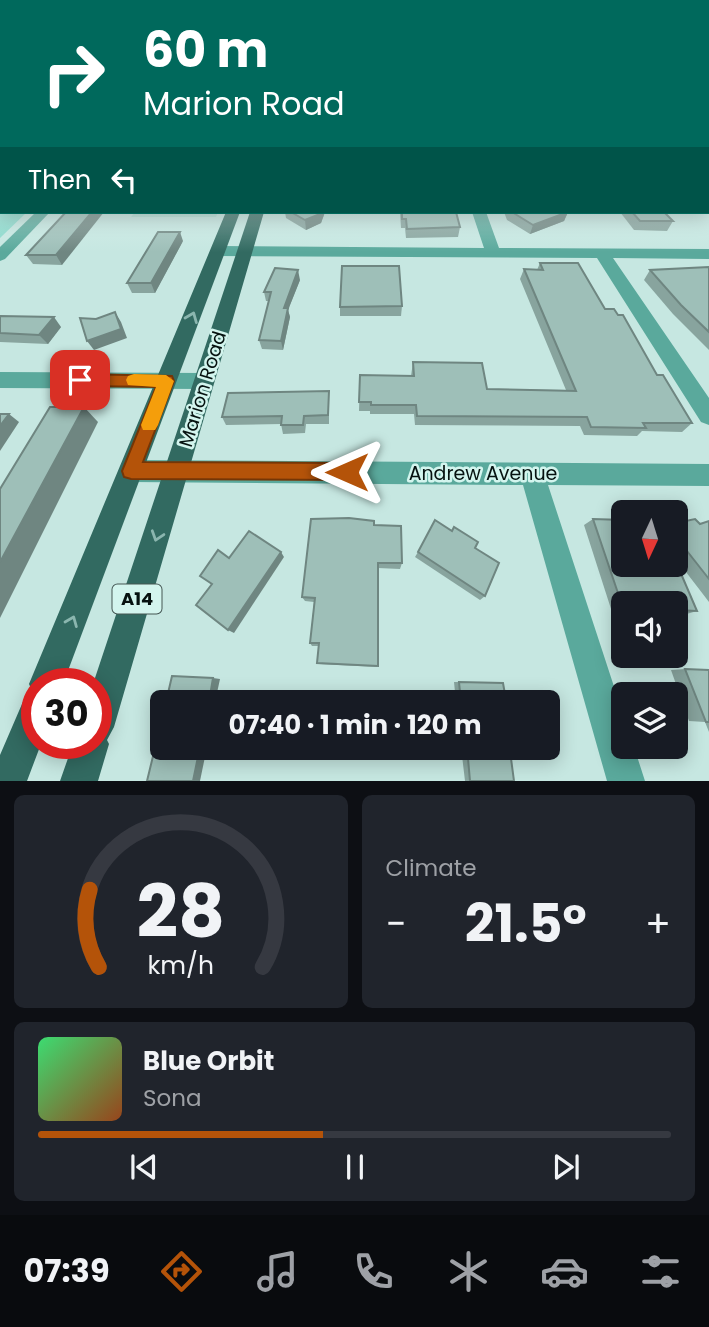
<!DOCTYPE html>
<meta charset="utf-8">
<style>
:root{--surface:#171b24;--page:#20242c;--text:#f1f3f6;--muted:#9ea1a6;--line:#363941;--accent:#b45309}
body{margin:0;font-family:Poppins,sans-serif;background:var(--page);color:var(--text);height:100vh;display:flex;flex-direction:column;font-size:26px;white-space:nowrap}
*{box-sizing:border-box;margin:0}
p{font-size:23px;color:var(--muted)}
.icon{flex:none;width:38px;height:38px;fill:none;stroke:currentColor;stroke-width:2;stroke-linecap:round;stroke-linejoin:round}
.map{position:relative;height:781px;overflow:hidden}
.panel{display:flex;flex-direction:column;gap:14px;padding:14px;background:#0d0f14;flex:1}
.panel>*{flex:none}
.banner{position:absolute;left:0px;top:0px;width:710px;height:214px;box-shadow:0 4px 18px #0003;background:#00695c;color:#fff;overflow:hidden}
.needle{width:46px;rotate:184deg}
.buttons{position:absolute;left:611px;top:500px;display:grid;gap:14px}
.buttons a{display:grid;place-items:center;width:77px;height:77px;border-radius:10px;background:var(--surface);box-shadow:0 4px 18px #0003;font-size:35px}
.speed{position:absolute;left:21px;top:668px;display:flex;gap:14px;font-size:35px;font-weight:700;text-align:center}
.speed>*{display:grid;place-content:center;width:91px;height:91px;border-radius:50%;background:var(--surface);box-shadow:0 4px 18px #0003;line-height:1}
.speed .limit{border:10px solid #d22;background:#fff;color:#111}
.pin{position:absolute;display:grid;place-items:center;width:60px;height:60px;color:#fff;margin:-30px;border-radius:14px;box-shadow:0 4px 10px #0006}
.me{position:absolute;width:77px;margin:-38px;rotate:270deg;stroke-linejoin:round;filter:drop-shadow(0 0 5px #0008)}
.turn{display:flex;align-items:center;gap:24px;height:147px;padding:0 28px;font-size:32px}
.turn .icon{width:91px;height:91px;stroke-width:2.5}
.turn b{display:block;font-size:49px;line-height:60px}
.then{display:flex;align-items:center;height:66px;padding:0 28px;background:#0003;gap:14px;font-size:26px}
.big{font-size:52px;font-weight:700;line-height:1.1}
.panel .tile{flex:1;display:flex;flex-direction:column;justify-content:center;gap:10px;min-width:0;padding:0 24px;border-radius:10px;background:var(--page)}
.panel .dial{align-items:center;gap:0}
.dial svg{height:182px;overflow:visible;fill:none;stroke:var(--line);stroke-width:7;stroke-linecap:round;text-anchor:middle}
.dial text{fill:var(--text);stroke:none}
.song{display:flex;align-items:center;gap:21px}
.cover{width:84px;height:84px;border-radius:10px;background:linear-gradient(135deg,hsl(140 70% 55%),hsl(20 70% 35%))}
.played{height:7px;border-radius:4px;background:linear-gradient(90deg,var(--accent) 45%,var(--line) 45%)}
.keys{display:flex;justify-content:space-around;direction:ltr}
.heat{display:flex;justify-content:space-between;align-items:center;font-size:38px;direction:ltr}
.panel .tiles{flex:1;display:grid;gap:14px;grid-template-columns:1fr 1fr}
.tile:last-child{grid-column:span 2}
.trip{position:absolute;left:150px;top:690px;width:410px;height:70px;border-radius:10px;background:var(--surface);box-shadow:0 4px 18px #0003;font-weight:700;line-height:70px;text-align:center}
.dock{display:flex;height:112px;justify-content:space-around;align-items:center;background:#090b0e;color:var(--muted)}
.dock .icon{width:49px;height:49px}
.dock .on{color:var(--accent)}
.dock b{font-size:32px;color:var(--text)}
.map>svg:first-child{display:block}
.built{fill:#b2dcd4}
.green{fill:#89d9cb}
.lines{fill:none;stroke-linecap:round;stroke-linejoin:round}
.minor{fill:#5aa99c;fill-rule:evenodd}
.primary{fill:#326a61;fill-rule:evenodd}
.wall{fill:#88a49e}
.shaded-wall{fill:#6f8681}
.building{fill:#9ebfb8;stroke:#6f8681;stroke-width:2}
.oneway{stroke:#8bb6af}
.route{fill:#b45309;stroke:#753606;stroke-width:2}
.slow{fill:#f59e0b}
.labels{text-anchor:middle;stroke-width:5;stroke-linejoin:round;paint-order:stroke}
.shield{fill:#d3f5ee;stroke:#445653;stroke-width:2}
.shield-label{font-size:18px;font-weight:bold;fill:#061210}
.street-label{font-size:19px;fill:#061210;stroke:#d3f5ee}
</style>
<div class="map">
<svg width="709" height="781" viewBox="0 0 709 781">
<rect width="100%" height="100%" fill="#c6e7e1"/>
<path class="built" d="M 135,212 L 218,212 L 216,217 L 131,217 Z"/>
<path class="green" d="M 0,150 L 2,212 L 27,212 L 0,238 Z"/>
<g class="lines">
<g class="minor">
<rect x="0" y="143" width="2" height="4"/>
<path d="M 36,212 L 50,212 L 5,259 L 0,261 L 0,247 Z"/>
<path d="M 472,212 L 486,212 L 499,248 L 709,249 L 709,259 L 613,258 L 709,398 L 709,425 L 701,422 L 597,258 L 218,256 L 210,251 L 218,246 L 484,248 Z"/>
<path d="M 0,372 L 204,373 L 211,375 L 214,381 L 211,387 L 204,389 L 0,388 Z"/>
<path d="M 131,460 L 709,464 L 709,486 L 548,485 L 623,714 L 623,747 L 634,747 L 645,781 L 607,781 L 523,485 L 131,482 L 122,479 L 119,471 L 122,463 Z"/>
</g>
<g class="primary">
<path d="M 226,212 L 240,212 L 63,684 L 37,684 L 37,744 L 41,744 L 27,781 L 0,781 L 0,755 L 25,697 L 33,693 L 29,684 Z"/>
<path d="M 250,212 L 264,212 L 114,727 L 107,740 L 109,744 L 98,781 L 60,781 L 73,744 L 96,744 L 96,684 L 93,684 Z"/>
</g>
</g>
<g class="wall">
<path d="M 66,212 L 62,265 L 33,264 L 26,255 Z"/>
<path d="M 285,212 L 325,212 L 321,223 L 306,230 L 286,218 Z"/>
<path d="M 400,212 L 456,212 L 460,227 L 458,237 L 406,238 L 405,228 L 401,228 Z"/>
<path d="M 504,212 L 568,212 L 564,221 L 530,234 L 507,220 Z"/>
<path d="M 620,212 L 664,212 L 673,221 L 667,231 L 634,230 Z"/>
<path d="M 183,241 L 155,293 L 132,293 L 127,283 Z"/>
<path d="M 540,263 L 605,309 L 657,375 L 692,423 L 682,432 L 642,431 L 637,436 L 584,435 L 580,426 L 415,425 L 414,414 L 370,414 L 370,411 L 359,411 L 360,375 L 411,376 L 413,362 L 487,389 L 566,390 L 520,279 L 524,269 L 537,270 Z"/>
<path d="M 709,267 L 709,350 L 673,314 L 644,280 L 650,270 Z"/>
<path d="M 300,280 L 288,310 L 290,317 L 283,350 L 262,349 L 259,340 L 269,301 L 266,301 L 264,292 Z"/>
<path d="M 402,306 L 401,316 L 340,316 L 340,307 Z"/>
<path d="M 0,316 L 61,327 L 48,344 L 0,342 Z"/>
<path d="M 329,391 L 329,424 L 306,424 L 305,433 L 283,434 L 281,424 L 226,425 L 222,417 Z"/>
<path d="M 593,519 L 697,611 L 683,615 L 676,614 L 676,604 L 623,604 L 623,612 L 612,612 L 584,525 Z"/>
<path d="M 709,521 L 709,602 L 676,559 L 676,523 L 700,524 Z"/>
<path d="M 374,525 L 402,563 L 400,569 L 378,568 L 378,666 L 377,667 L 319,664 L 317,663 L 319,646 L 312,646 L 310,643 L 314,602 L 305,601 L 302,597 Z"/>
<path d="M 475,548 L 485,596 L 480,600 L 415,557 L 418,552 Z"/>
<path d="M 685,669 L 709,670 L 709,732 L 705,722 L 689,721 L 671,670 Z"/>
<path d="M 454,682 L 459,682 L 506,700 L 526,702 L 456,702 Z"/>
<path d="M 461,747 L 535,747 L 510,751 L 514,781 L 465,781 Z"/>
</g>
<g class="shaded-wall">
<path d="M 92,212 L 104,212 L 62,265 L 56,255 Z"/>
<path d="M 321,212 L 325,212 L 321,223 L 306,230 L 305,220 Z"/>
<path d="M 568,212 L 564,221 L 530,234 L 533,225 Z"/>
<path d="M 180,232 L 183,241 L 155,293 L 151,283 Z"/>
<path d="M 298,270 L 300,280 L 288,310 L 290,317 L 283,350 L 281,341 L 284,308 Z"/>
<path d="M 115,312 L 121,322 L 127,338 L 94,350 L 87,341 Z"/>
<path d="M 54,317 L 61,327 L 48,344 L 39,335 Z"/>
<path d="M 84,407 L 98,422 L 0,618 L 0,562 Z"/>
<path d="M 9,414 L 19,422 L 0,451 L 0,426 Z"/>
<path d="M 281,552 L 284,557 L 234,633 L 228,630 Z"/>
<path d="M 213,678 L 220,679 L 215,702 L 209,702 Z"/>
<path d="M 200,747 L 207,747 L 200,781 L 193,781 Z"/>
</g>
<g class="building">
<path d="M 66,212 L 92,212 L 56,255 L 26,255 Z"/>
<path d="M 291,212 L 321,212 L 320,214 L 305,220 Z"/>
<path d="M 402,212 L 456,212 L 460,227 L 407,229 L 406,219 L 402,219 Z"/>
<path d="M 512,212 L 568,212 L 533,225 Z"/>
<path d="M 632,212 L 664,212 L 673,221 L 640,221 Z"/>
<path d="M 158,232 L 180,232 L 151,283 L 127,283 Z"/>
<path d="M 540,263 L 578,263 L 605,309 L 614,309 L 618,315 L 623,315 L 657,375 L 663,375 L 692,423 L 643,423 L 646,428 L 591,427 L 587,417 L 417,416 L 416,405 L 371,405 L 371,402 L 359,402 L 360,375 L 414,376 L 413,362 L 482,363 L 487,389 L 576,391 L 524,269 L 543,270 Z"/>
<path d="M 342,266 L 399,266 L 402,306 L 340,307 Z"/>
<path d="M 709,267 L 709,332 L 681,305 L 650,270 Z"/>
<path d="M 275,268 L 298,270 L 284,308 L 288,308 L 281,341 L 259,340 L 271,292 L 264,292 Z"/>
<path d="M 115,312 L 121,329 L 87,341 L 80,318 L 96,319 Z"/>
<path d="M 0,316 L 54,317 L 39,335 L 0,333 Z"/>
<path d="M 329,391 L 328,415 L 304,416 L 303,425 L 281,425 L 282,416 L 222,417 L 228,393 Z"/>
<path d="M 50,407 L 84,407 L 0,562 L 0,489 Z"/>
<path d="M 0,414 L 9,414 L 0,426 Z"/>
<path d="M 349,518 L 374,521 L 374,525 L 401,526 L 402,563 L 378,563 L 378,666 L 317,663 L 319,643 L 310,643 L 315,598 L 302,597 L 311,519 Z"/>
<path d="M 593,519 L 623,520 L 623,565 L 676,565 L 676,562 L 697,611 L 676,610 L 676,604 L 623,604 L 623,608 Z"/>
<path d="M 695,519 L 700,524 L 709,521 L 709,579 L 676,537 L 676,523 Z"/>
<path d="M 435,520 L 452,531 L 454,527 L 478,542 L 475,548 L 499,563 L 485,596 L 418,552 Z"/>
<path d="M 249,531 L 281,552 L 228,630 L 196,605 L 212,584 L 200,576 L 218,550 L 229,558 Z"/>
<path d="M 685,669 L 709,670 L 709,722 L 706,722 Z"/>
<path d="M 172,676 L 213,678 L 209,702 L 166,702 Z"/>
<path d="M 459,682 L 503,683 L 506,700 L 526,701 L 526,702 L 461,702 Z"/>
<path d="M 163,715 L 163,747 L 200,747 L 193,781 L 147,781 Z"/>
<path d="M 467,747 L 535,747 L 536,752 L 510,751 L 514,781 L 470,781 Z"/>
</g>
<defs><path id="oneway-chevron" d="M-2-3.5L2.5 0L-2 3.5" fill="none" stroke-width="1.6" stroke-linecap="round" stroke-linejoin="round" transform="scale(1.75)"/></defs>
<g class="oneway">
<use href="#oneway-chevron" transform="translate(192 317) rotate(-68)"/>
<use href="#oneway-chevron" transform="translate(157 536) rotate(108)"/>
<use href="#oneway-chevron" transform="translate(72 621) rotate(-68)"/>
</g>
<linearGradient id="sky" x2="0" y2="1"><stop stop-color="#61bad2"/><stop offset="0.57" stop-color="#e5f4f2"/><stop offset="1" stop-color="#e5f4f2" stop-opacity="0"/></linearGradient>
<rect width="709" height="252" fill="url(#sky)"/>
<path class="route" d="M 80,374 L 172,376 L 174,381 L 143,462 L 347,463 L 353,466 L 356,472 L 353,478 L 347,480 L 131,479 L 124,477 L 122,471 L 156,387 L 80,386 L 73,380 Z"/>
<path class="slow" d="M 134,374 L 166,375 L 174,381 L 158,425 L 155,430 L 143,430 L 141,425 L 156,387 L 128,385 L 126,380 L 128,376 Z"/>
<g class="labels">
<rect class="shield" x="112.5" y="584.5" width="49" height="29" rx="5"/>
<g class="shield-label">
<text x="137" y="605">A14</text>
</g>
<g class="street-label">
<text transform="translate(202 389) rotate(-73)" y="7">Marion Road</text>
<text x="483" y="480">Andrew Avenue</text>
</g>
</g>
</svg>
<div class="buttons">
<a><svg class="needle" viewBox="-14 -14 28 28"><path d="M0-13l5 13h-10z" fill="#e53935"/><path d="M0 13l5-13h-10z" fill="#9ea1a6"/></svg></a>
<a><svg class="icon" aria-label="sound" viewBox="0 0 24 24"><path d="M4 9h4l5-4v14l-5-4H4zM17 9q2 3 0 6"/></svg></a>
<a><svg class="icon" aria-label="layers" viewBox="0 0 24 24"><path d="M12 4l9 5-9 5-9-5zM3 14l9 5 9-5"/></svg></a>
</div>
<div class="speed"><div class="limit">30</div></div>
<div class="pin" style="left:80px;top:380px;background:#d93025"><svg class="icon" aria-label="arrive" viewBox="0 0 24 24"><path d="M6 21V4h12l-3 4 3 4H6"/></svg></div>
<svg class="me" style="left:347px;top:472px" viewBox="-20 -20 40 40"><path d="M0-17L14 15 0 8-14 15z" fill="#b45309" stroke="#fff" stroke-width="4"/></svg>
<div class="trip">07:40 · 1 min · 120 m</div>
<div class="banner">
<div class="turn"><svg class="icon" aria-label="right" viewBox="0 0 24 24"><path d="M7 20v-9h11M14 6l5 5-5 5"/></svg><div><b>60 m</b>Marion Road</div></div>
<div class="then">Then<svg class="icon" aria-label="left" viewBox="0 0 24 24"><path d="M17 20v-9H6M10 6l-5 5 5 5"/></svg></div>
</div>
</div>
<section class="panel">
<div class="tiles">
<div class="tile dial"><svg viewBox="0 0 100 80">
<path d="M14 69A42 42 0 1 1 86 69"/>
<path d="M14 69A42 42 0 0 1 10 35" stroke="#b45309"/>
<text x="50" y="56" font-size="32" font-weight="700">28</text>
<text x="50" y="72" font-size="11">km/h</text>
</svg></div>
<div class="tile"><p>Climate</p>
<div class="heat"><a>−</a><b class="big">21.5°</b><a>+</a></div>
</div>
<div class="tile">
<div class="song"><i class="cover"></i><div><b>Blue Orbit</b><p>Sona</p></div></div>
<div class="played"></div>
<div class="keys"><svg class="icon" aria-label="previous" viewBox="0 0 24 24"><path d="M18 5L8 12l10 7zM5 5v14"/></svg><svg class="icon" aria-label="pause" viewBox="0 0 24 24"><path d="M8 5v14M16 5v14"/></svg><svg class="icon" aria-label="next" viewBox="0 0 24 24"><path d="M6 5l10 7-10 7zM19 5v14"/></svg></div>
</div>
</div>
</section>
<nav class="dock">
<b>07:39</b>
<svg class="icon on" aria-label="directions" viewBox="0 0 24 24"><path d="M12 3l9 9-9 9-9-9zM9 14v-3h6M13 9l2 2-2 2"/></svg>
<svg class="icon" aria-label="music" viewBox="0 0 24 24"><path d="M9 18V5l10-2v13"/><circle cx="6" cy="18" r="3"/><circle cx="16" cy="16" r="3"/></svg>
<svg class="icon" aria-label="phone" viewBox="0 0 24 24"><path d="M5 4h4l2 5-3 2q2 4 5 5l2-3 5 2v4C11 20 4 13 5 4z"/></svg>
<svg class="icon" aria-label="climate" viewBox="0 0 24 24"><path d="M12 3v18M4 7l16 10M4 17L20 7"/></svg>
<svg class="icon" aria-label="car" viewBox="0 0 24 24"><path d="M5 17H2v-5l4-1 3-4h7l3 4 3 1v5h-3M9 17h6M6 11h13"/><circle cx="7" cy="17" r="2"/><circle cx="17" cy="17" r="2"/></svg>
<svg class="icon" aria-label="filters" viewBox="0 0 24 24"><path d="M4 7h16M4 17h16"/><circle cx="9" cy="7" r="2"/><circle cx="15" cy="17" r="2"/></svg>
</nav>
